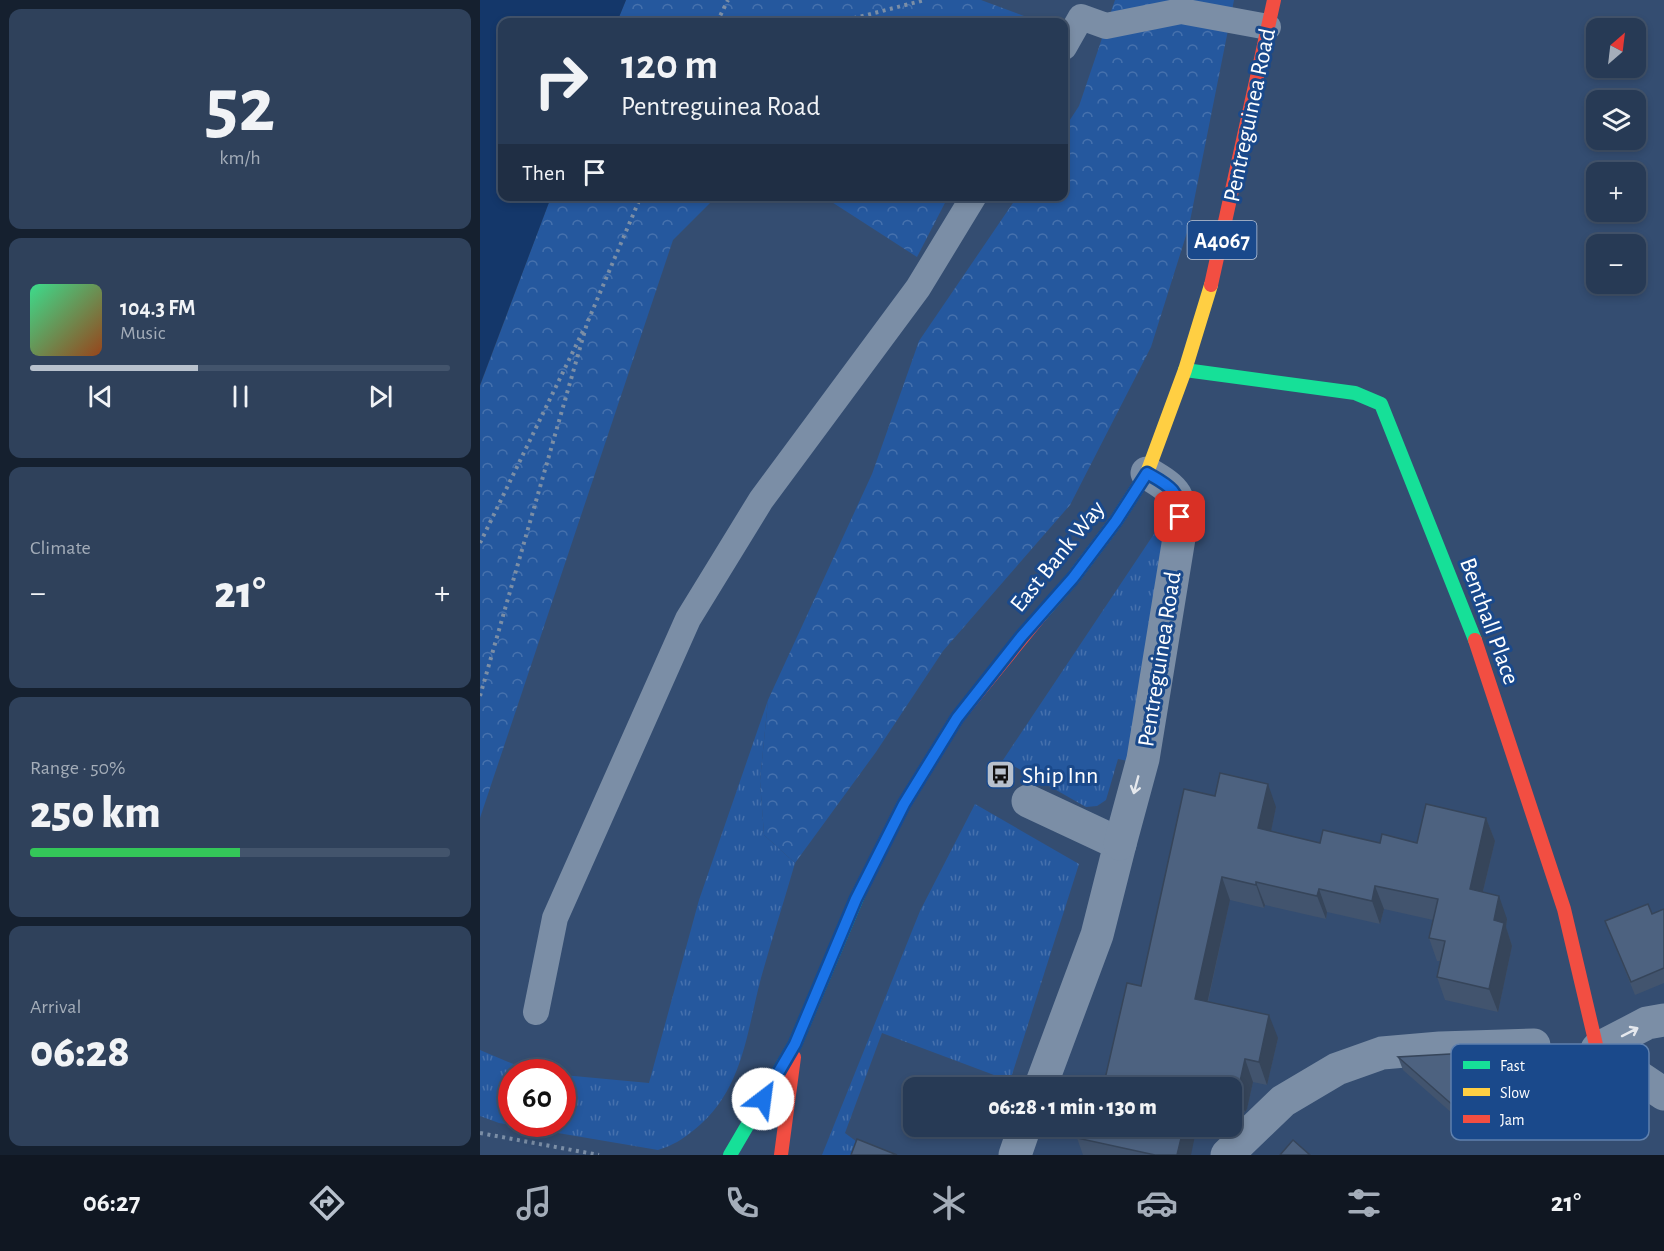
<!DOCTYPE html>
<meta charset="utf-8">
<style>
:root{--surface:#273a55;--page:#2f415b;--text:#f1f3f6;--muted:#a4adb9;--line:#43546c;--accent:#b8c1cd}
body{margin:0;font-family:"Alegreya Sans",sans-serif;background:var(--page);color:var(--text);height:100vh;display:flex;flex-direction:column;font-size:22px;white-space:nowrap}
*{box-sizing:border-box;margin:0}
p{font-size:20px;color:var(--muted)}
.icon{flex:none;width:33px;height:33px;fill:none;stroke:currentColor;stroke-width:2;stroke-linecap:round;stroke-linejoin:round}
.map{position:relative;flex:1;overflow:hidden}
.side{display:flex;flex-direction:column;gap:9px;padding:9px;background:#15202f;width:480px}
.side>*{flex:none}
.guide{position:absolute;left:18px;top:18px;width:570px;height:183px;border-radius:12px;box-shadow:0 3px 9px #0003,0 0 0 2px var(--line);background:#273a55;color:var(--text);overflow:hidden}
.needle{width:39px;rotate:28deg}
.tools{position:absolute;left:1106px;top:18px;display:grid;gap:12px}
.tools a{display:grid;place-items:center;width:60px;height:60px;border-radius:12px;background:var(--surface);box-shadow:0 3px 9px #0003,0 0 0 2px var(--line);font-size:30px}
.speed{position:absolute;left:18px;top:1059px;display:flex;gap:12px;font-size:30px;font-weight:700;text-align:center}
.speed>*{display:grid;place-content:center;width:78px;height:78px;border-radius:50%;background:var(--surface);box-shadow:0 3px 9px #0003,0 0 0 2px var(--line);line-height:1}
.speed .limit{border:9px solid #d22;background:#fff;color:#111}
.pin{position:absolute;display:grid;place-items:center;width:51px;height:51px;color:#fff;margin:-26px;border-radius:12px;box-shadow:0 3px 9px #0006}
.me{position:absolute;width:66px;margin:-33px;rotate:30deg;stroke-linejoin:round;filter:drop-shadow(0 0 4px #0008)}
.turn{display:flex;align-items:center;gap:21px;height:126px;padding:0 24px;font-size:27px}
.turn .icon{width:78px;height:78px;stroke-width:2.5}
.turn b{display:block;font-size:42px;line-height:51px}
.then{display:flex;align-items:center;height:57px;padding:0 24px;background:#0003;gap:12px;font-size:22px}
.big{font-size:45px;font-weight:800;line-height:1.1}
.side .card{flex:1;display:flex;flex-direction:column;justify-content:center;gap:9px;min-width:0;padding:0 21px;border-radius:12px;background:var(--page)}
.side .dial{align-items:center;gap:0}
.dial b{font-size:78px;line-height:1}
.song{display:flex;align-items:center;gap:18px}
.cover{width:72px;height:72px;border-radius:9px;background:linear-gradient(135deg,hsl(150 70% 55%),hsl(20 70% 35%))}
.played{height:6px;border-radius:3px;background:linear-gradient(90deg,var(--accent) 40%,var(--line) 40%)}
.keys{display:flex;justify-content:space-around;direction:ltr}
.heat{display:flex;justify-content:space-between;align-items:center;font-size:33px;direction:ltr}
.charge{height:9px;border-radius:4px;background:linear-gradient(90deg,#34c759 50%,var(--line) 0)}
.trip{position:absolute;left:423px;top:1077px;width:339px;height:60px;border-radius:12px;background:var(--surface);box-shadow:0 3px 9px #0003,0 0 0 2px var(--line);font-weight:800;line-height:60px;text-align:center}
.menu{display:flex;height:96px;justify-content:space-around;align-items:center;background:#101722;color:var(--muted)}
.menu .icon{width:42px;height:42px}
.menu .current{color:var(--accent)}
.menu b{font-size:27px;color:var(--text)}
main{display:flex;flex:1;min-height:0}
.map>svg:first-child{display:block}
.grass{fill:url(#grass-tufts)}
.forest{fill:url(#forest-crowns)}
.water{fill:#14376a}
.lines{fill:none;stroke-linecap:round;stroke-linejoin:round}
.path{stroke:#7b8ea6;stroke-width:4;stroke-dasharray:3 4.5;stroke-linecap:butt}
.lane{stroke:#7b8ea6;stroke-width:26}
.street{stroke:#7b8ea6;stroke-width:33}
.fast{stroke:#16e098;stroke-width:14}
.slow{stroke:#ffcf43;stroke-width:14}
.jam{stroke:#f24e42;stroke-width:14}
.wall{fill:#42546e}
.shaded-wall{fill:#36455a}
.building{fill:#4d6280;stroke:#36455a;stroke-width:1.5}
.oneway{stroke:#e5e8ed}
.route-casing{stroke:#114b97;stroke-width:15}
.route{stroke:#1a73e8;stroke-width:10}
.labels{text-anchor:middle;stroke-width:6;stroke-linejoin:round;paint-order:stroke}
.shield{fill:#1a498b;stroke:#bac8dc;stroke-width:1.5}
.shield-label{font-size:22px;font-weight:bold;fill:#fff}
.street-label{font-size:24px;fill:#fff;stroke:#1a498b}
.poi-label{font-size:24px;fill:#fff;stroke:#1a498b;text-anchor:start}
.key{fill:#1a498b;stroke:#5f80ae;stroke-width:1.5}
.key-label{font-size:16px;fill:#fff}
</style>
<main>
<section class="side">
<div class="card dial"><b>52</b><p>km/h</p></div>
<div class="card">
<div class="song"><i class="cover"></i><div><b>104.3 FM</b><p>Music</p></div></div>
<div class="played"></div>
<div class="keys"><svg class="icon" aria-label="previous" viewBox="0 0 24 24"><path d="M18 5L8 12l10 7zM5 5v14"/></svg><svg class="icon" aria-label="pause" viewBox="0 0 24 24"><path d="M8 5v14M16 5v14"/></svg><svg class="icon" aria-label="next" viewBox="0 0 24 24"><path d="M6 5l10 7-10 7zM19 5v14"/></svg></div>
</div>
<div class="card"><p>Climate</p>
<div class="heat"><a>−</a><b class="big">21°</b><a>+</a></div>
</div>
<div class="card"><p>Range · 50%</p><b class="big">250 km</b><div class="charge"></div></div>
<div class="card"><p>Arrival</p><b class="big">06:28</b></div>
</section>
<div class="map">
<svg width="1184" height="1155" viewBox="0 0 1184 1155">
<defs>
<pattern id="grass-tufts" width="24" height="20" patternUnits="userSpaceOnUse" patternTransform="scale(1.5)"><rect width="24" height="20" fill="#25589e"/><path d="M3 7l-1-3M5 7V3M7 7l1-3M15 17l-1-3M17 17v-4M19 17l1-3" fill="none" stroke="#4671ad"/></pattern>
<pattern id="forest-crowns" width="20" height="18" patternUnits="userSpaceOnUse" patternTransform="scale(1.5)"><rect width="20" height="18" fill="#25589e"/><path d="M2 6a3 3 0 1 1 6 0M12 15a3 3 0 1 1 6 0" fill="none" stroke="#4671ad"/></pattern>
</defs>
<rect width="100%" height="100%" fill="#344d71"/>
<g class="grass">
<path d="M 680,525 L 683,528 L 687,542 L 658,763 L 638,759 L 626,800 L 617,806 L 606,807 L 523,760 Z"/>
<path d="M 288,700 L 280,781 L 284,835 L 315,863 C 304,901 292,939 281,978 C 266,1035 263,1091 214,1130 C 201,1140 194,1145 178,1150 L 19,1123 L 0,1116 L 0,1050 L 52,1072 L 61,1072 L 32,1072 L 32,1124 L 82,1124 L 83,1075 L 169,1083 L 219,900 Z"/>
<path d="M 495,804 L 599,864 L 530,1081 L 402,1033 L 365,1133 L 377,1142 L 372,1155 L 342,1155 L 440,911 Z"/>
</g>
<g class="forest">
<path d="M 146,0 L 501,0 L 560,22 L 137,22 Z"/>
<path d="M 635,0 L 754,0 L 709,226 L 671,347 L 590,505 L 463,651 L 396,752 L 315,863 L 284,835 L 280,781 L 288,700 L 392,474 L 439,341 L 537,197 L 584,196 L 584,129 L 599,106 Z"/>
<path d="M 71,197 L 236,197 L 193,240 L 0,818 L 0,386 Z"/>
<path d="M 344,197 L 468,197 L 437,257 Z"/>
</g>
<path class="water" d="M 0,0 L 146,0 L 137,22 L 22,22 L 22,196 L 71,197 L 0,385 Z"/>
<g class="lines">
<g class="path">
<path d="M 237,22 L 248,0"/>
<path d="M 359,22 L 445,0"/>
<path d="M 108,321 L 161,196"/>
<path d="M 0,543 L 103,331"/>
<path d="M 0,696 L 108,320"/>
<path d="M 0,1133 L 119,1155"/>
</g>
<g class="lane">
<path d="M 584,47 L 601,17 L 626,26 L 701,11 L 788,27"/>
<path d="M 56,1012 L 75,918 L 208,619 L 281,500 L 438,288 L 494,196"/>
</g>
<g class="street">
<path d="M 548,801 L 640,844 L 617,935 L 560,1088"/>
<path d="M 640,844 L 663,759 L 700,532 C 700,494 699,492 667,473"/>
<path d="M 1184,1020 L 1167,1023 L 1117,1049 L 1184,1094"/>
<path d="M 535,1155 L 545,1126"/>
<path d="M 747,1155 L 803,1101 L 857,1069 L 902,1053 L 960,1048 L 1054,1045"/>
</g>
<g class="fast">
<path d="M 705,370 L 875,393 L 901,404 L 995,640"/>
<path d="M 250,1155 L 315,1044 L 379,893"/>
</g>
<path class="slow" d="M 560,616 L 593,578 L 636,521 L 667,473 L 705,370 L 731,285"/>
<g class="jam">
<path d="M 731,285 L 794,0"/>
<path d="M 995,640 L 1084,909 L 1117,1049"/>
<path d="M 379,893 L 424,804 L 477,718 L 560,616"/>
<path d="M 301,1155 L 314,1057"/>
</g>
</g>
<g class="wall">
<path d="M 735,796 L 796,807 L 791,831 L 840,843 L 937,843 L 1006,818 L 1015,841 L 1003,892 L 1027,919 L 1026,927 L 1032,946 L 1018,1012 L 965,1000 L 957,977 L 960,961 L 957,961 L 949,938 L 953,920 L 904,909 L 900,924 L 847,912 L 846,919 L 785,905 L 784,908 L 750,900 L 728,1002 L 798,1038 L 787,1085 L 773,1082 L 767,1109 L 765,1112 L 752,1109 L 752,1088 L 608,1088 L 625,1079 L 661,986 Z"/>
<path d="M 1184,909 L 1184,983 L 1155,995 L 1125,921 L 1172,914 Z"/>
<path d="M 918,1057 L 1020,1089 L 989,1128 L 923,1070 Z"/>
<path d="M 597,1138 L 711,1155 L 603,1155 Z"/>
</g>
<g class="shaded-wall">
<path d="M 788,784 L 796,807 L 787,851 L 778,828 Z"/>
<path d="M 1006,818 L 1015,841 L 998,912 L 990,889 Z"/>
<path d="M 742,877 L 750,900 L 723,1022 L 715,999 Z"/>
<path d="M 776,882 L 785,905 L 784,908 L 776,885 Z"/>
<path d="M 895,886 L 904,909 L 900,924 L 892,901 Z"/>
<path d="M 839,889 L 847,912 L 846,919 L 837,896 Z"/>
<path d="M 1019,896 L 1027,919 L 1026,927 L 1032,946 L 1018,1012 L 1009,989 L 1014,920 Z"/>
<path d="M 789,1015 L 798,1038 L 787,1085 L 779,1062 Z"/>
<path d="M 765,1059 L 773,1082 L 767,1109 L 765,1112 L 756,1089 Z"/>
<path d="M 1016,1076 L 1020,1089 L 989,1128 L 984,1115 Z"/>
<path d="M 714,1080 L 717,1088 L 712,1088 Z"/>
<path d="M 704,1126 L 717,1126 L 711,1155 L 697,1155 Z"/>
</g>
<g class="building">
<path d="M 740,773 L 788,784 L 778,828 L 840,843 L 843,830 L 900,843 L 902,834 L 937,843 L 946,804 L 1006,818 L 990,889 L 1019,896 L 1014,920 L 1024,923 L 1009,989 L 957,977 L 965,941 L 949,938 L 958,899 L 895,886 L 892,901 L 839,889 L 837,896 L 776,882 L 776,885 L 742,877 L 715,999 L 789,1015 L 779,1062 L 765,1059 L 759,1086 L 756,1089 L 714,1080 L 712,1088 L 608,1088 L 611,1076 L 625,1079 L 647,983 L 661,986 L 704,789 L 735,796 Z"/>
<path d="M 1168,904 L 1172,914 L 1184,909 L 1184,968 L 1151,982 L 1125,921 Z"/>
<path d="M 988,1053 L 1016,1076 L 984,1115 L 918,1057 Z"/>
<path d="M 599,1126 L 704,1126 L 697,1155 L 675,1155 L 597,1138 Z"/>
<path d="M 377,1139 L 417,1155 L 371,1155 Z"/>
<path d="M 813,1140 L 830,1155 L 800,1155 Z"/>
</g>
<defs><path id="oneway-shaft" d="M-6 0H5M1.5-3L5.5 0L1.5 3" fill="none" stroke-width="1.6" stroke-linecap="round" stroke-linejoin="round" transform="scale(1.5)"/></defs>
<g class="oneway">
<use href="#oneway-shaft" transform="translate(656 785) rotate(105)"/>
<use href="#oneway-shaft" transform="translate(1150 1032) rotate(-27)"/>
</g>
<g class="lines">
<defs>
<path id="route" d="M 283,1099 L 315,1044 L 376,899 L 424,804 L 477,718 L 541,637 L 593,578 L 636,521 L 667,473 C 688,485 700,490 700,517"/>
</defs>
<use href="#route" class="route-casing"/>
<use href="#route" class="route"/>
</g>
<defs>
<symbol id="bus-square" viewBox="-11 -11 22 22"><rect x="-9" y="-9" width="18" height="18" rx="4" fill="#b8c1cd" stroke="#1a498b"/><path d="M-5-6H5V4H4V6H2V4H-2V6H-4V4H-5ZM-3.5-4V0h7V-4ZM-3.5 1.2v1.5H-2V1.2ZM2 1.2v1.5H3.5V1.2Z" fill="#111"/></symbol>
</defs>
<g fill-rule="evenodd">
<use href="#bus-square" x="504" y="758" width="33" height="33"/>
</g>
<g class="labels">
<rect class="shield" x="707.5" y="221" width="69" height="38" rx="4.5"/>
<g class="shield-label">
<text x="742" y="248">A4067</text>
</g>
<g class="street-label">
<text transform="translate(769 115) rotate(-78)" y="8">Pentreguinea Road</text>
<text transform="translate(577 556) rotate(-51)" y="8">East Bank Way</text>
<text transform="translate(1010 621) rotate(70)" y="8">Benthall Place</text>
<text transform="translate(679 659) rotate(-81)" y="8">Pentreguinea Road</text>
</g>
<g class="poi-label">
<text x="542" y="783">Ship Inn</text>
</g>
</g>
<rect x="971" y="1044" width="198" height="96" rx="9" class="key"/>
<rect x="983" y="1061" width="27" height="8" fill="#16e098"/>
<rect x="983" y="1088" width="27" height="8" fill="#ffcf43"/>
<rect x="983" y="1115" width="27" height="8" fill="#f24e42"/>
<g class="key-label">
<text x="1020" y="1071">Fast</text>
<text x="1020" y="1098">Slow</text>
<text x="1020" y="1125">Jam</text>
</g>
</svg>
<div class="tools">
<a><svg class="needle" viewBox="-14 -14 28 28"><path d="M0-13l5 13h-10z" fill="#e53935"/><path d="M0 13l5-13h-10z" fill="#a4adb9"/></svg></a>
<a><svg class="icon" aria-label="layers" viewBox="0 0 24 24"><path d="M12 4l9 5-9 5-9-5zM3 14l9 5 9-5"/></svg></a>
<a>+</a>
<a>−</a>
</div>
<div class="speed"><div class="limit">60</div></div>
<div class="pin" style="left:700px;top:517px;background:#d93025"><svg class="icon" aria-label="arrive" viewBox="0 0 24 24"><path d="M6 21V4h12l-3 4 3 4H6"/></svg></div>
<svg class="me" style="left:283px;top:1099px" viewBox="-20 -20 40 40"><circle r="19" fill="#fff"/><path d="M0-13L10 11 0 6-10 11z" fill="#1a73e8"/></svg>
<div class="trip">06:28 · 1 min · 130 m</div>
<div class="guide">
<div class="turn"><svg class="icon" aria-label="right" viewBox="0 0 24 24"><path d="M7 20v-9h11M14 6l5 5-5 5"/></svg><div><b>120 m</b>Pentreguinea Road</div></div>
<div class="then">Then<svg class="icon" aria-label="arrive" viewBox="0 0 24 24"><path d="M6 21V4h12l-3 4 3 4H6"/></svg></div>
</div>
</div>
</main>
<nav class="menu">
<b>06:27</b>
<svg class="icon current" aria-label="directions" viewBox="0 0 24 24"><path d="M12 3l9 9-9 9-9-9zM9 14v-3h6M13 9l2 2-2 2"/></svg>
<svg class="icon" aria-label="music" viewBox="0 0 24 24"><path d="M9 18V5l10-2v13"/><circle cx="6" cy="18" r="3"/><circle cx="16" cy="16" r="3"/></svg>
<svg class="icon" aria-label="phone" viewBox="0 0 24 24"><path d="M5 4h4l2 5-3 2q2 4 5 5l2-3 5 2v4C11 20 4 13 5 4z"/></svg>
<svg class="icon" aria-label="climate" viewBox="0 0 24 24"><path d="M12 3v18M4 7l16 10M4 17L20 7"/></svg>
<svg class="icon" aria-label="car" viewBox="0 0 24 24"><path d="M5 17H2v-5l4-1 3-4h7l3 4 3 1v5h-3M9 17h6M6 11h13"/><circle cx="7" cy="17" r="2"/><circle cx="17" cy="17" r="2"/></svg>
<svg class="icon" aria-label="filters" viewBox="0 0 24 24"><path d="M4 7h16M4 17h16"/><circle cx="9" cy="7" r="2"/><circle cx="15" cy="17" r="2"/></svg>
<b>21°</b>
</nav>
